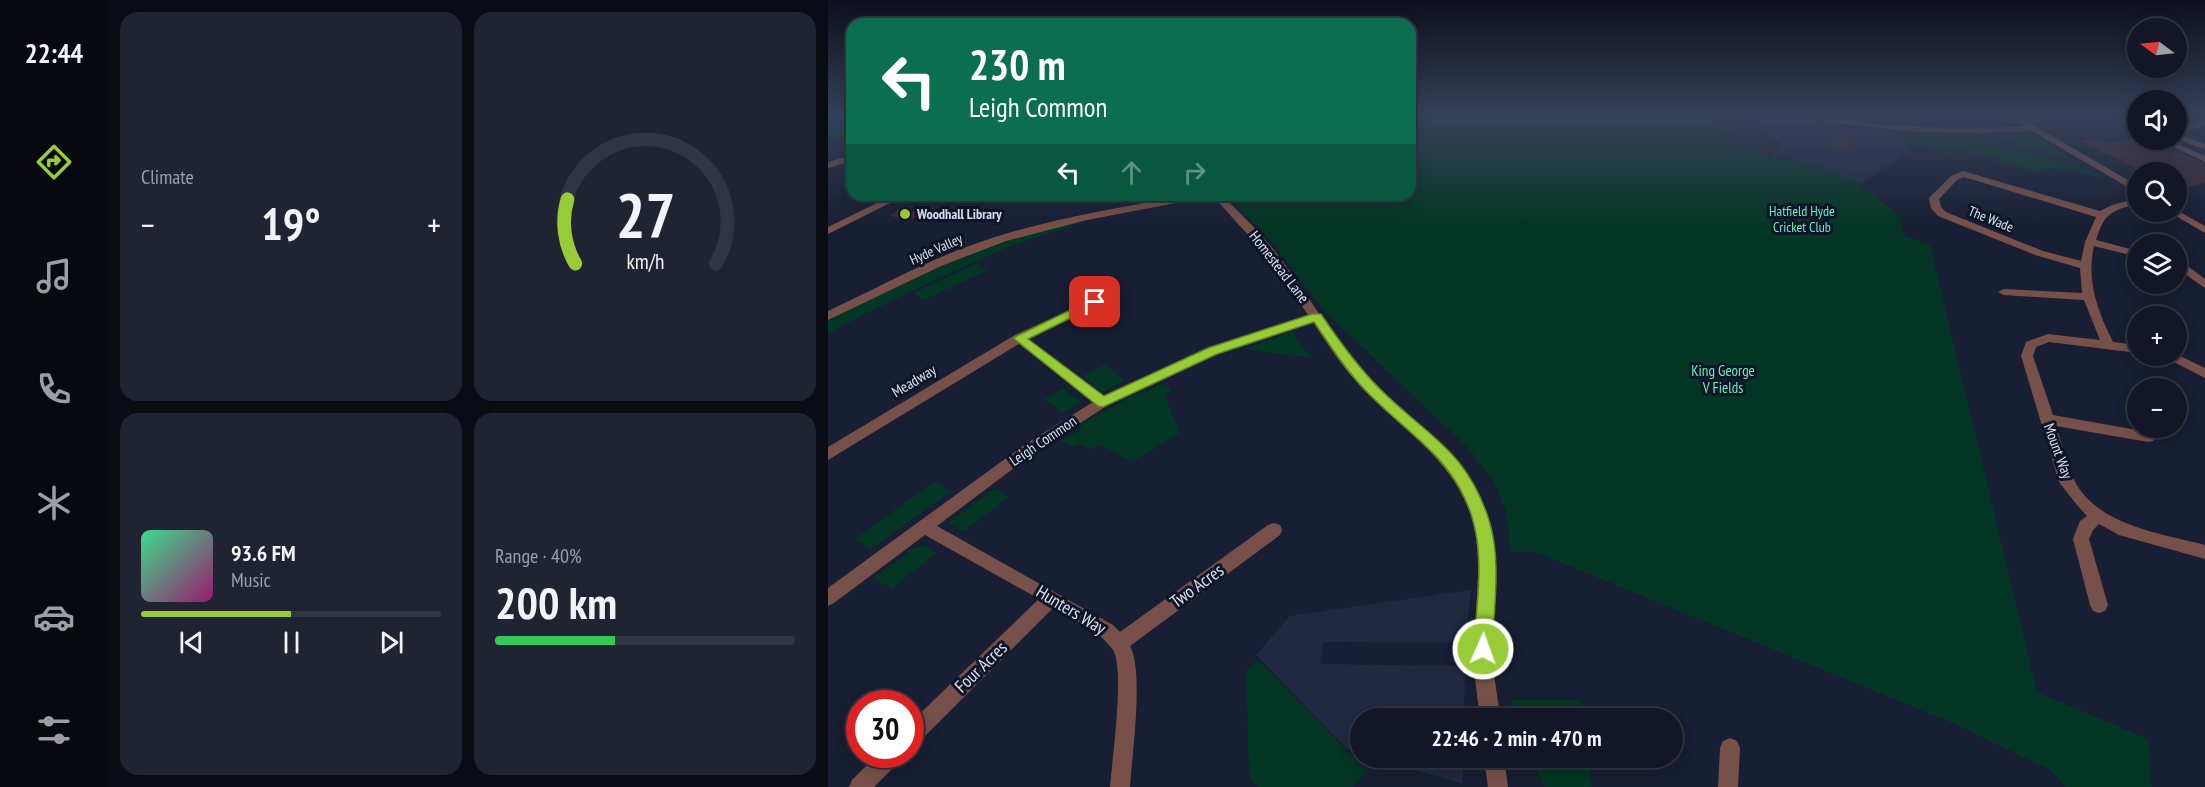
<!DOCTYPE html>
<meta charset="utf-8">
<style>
:root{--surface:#121626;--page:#1f2332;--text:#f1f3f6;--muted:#9c9fa7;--line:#313543;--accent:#97cc38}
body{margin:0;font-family:"PT Sans Narrow",sans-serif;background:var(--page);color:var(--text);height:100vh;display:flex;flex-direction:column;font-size:22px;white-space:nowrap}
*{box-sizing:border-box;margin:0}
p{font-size:20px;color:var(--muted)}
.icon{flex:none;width:33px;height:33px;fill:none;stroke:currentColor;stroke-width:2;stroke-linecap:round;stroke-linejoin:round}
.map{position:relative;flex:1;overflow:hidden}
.side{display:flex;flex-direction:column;gap:12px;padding:12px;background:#0a0c15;width:720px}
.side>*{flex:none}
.banner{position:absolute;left:18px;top:18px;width:570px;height:183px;border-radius:18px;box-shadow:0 3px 15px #0003,0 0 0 2px var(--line);background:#0b6e4f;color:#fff;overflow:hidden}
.needle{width:39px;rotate:285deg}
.fabs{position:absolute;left:1299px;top:18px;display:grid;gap:12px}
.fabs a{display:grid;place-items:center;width:60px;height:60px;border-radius:50%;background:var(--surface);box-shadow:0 3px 15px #0003,0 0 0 2px var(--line);font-size:30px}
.speed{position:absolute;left:18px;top:690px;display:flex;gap:12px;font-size:30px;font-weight:700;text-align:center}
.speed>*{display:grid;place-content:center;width:78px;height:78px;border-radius:50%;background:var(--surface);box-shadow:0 3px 15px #0003,0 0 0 2px var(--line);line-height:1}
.speed .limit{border:9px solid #d22;background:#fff;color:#111}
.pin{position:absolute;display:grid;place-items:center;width:51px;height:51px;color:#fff;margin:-26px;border-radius:12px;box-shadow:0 3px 9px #0006}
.me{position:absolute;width:66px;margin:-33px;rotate:2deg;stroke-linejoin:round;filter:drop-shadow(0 0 4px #0008)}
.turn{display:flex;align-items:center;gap:21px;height:126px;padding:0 24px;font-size:27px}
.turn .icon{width:78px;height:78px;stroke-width:2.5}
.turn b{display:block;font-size:42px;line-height:51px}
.lanes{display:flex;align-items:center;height:57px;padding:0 24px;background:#0003;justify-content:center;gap:30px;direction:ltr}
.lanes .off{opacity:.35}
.big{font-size:45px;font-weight:600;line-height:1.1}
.side .card{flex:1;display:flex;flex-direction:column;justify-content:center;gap:9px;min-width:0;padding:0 21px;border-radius:18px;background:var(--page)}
.side .dial{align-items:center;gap:0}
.dial svg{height:156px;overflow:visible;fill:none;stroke:var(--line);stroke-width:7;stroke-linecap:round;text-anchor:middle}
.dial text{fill:var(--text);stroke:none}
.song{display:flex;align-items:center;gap:18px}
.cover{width:72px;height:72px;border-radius:9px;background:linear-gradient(135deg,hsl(150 70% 55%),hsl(320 70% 35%))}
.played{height:6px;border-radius:3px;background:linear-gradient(90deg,var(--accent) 50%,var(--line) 50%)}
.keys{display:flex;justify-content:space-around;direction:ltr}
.heat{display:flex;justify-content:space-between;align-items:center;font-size:33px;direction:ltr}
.charge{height:9px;border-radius:4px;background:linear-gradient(90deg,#34c759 40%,var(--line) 0)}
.side .tiles{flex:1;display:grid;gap:12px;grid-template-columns:repeat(2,1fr)}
.trip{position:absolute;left:522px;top:708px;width:333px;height:60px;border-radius:30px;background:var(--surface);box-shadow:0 3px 15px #0003,0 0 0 2px var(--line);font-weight:600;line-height:60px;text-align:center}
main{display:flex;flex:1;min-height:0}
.dock{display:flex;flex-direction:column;width:108px;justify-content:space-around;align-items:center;background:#07090f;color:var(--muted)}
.dock .icon{width:42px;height:42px}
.dock .current{color:var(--accent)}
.dock b{font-size:27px;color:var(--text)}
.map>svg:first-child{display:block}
.built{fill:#212942}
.green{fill:#033624}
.building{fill:#402731}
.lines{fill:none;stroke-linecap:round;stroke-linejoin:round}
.minor{fill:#775149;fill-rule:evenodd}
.route{fill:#97cc38;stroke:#628524;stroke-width:1.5}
.poi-dot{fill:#97cc38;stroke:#0f1528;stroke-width:2}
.labels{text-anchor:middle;stroke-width:6;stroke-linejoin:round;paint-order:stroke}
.far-park-label{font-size:14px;fill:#61f3ba;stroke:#0f1528}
.far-poi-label{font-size:14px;font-weight:bold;fill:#dbe0ee;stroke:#0f1528;text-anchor:start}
.far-street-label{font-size:14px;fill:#dbe0ee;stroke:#0f1528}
.street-label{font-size:15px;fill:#dbe0ee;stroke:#0f1528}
.park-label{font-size:15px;fill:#61f3ba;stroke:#0f1528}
.near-street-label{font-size:18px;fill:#dbe0ee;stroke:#0f1528}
</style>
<main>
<nav class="dock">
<b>22:44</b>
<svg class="icon current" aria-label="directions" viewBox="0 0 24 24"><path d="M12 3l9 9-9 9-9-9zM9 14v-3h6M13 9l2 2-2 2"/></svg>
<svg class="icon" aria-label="music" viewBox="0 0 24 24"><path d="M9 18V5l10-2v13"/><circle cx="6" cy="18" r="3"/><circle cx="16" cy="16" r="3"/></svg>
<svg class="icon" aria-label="phone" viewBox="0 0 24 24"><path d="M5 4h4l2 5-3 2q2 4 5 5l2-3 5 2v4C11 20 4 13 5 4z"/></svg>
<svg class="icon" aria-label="climate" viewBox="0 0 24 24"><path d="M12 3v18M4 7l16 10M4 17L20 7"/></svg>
<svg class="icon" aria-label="car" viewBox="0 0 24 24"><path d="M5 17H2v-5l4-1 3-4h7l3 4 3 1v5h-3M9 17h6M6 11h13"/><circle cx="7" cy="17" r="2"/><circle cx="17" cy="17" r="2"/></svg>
<svg class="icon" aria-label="filters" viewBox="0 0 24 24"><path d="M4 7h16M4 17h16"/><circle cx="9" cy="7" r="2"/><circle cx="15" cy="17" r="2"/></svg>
</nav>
<section class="side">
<div class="tiles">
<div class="card"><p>Climate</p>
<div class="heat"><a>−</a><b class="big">19°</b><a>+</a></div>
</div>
<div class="card dial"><svg viewBox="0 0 100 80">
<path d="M14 69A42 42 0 1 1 86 69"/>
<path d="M14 69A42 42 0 0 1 10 36" stroke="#97cc38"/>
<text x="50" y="56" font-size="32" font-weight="700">27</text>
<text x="50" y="72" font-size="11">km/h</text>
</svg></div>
<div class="card">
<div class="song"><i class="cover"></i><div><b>93.6 FM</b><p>Music</p></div></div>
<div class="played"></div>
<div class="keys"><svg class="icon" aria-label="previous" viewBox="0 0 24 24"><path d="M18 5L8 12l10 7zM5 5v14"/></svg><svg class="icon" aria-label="pause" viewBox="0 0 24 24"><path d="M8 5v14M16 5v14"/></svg><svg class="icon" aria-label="next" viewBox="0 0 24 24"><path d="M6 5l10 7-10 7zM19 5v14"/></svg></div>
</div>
<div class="card"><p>Range · 40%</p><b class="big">200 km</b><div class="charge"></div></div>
</div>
</section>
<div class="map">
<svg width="1377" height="787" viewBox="0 0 1377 787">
<rect width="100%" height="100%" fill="#181e33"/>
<g class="built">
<path d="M 937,116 L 1074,134 L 1081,152 L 1032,184 L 986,164 L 945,155 L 951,143 L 941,139 Z"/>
<path d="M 643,590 L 637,643 L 496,642 L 492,664 L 637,666 L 636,718 L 532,718 L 532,753 L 519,749 L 428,655 L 462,616 Z"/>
<path d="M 548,758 L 635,758 L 635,784 Z"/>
</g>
<g class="green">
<path d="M 0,116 L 24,116 L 24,136 L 9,141 L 0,141 Z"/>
<path d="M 582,116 L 870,116 L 903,128 L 890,137 L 915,150 L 987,164 L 1032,184 L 1072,216 L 1075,235 L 1102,245 L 1209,692 L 1320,739 L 1324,787 L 1237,787 L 1222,770 L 1122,722 L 707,552 L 683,552 L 678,511 L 665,480 L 635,443 L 495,310 L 450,250 L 400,195 L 582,195 Z"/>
<path d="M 1200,131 L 1247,161 L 1182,143 L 1175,136 L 1181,132 Z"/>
<path d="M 1074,134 L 1160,136 L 1177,146 L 1261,170 L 1278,180 C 1258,175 1227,160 1209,173 L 1148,153 L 1117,148 L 1119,153 L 1088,144 L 1081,152 Z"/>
<path d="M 240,223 L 245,227 C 192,239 143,263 95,286 C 63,302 30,316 0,335 L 0,319 L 146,250 Z"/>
<path d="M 149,263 L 160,270 L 96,300 L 85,293 Z"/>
<path d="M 464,331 L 483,358 L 417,349 Z"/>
<path d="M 278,364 L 296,381 L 275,392 L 254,376 Z"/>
<path d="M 336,382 L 343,391 L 337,396 L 352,433 L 303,462 L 271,444 L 262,450 L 253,445 L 244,447 L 233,441 L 250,431 L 255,423 L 307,394 L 317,392 Z"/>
<path d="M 235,388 L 253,402 L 235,413 L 216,399 Z"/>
<path d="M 106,482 L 124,491 L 43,549 L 27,539 Z"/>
<path d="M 167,488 L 181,497 L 135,532 L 120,523 Z"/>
<path d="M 96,545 L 108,553 L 64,589 L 45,578 L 86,548 Z"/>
<path d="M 430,660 L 539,771 L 524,787 L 430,787 L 421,777 L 418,670 Z"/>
<path d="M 682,700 L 753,700 L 755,718 L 688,718 Z"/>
<path d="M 701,758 L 760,758 L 764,787 L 717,787 Z"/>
</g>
<g class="building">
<path d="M 1003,131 L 1026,135 L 1023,151 L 1000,147 Z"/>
<path d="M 1310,137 L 1310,140 L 1323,140 L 1377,164 L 1377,183 L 1355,188 L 1348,185 L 1348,172 L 1315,172 L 1252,141 L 1268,138 L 1279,143 Z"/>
<path d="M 75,208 L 78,209 L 94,214 L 80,221 L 61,215 Z"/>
</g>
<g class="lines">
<g class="minor">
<path d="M 972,116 C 1001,114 1031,122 1060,125 C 1105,129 1151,129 1196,126 L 1181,116 L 1190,116 L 1310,186 L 1310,193 L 1204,131 L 1147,133 L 1090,132 L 1005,123 Z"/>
<path d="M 1377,120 L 1377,126 L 1359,130 L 1355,127 Z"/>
<path d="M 1348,133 L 1377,144 L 1377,150 L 1348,138 Z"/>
<path d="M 1331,140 L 1341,140 L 1377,156 L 1377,162 Z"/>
<path d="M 24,155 L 24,161 L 0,168 L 0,162 Z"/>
<path d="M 1135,171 L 1272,211 L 1284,205 L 1310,198 L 1310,204 C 1283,210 1276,214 1268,240 L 1310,251 L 1310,257 L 1266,246 C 1258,281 1270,312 1285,342 L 1310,345 L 1310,353 L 1221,342 L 1208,347 L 1205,356 L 1225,415 L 1320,432 L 1325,433 L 1327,437 L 1325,441 L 1320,442 L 1228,426 C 1234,443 1238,462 1245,478 C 1268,526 1332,533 1377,545 L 1377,559 L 1291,535 L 1271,524 L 1265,530 L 1261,539 L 1280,605 L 1277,611 L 1271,613 L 1265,611 L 1262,605 L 1245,539 L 1252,521 L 1259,516 L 1249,505 L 1231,482 L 1193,356 L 1198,342 L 1220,334 L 1272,340 L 1256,300 L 1176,295 L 1170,292 L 1176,289 L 1254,293 L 1252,268 L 1207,255 L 1110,216 L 1103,208 L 1101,198 L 1123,176 ZM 1136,177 L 1268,217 L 1257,242 L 1253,261 L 1215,251 L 1118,212 L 1113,207 L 1111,199 L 1129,180 Z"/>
<path d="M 65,195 L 78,195 L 0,234 L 0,227 Z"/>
<path d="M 359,195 L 379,195 L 374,198 L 259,220 L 178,241 L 113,266 L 0,320 L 0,311 C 47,289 92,264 141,246 C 211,220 286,209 359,195 Z"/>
<path d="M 384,195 L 394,195 C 417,218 440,240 458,266 C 482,298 501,332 527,362 C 571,414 635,447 659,515 C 674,557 664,603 664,646 C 664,671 670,694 672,718 L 652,718 C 649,694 645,670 646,645 C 647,607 654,569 647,532 C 635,466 577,432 534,388 C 515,368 500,345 485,322 L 389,354 L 280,405 L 206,453 L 109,526 L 285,625 L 292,632 L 440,525 L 446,523 L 452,525 L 454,530 L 452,535 L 302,646 C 316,671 304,755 302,787 L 282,787 C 284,761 297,669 285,650 C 272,631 245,620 225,608 L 89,744 L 82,747 L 82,723 L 211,599 L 97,535 L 6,603 L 0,606 L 0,588 L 196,445 L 265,402 L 191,344 L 0,460 L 0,447 L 187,335 L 275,295 L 283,295 L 289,301 L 283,305 L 277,302 L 200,339 L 276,396 L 381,348 L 480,315 L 442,259 Z"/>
<path d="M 1348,210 L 1377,226 L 1377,233 L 1341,212 L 1348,212 Z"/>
<path d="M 1348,262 L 1357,264 L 1377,279 L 1377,288 L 1348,268 Z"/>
<path d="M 1348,354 L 1377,368 L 1377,378 L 1348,363 L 1334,359 L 1333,356 Z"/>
<path d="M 902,738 L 909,741 L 912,748 L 910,787 L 890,787 L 892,748 L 895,741 Z"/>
<path d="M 50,754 L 75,754 L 72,761 L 46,787 L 21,787 L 24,780 Z"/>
<path d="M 656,758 L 676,758 L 680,787 L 660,787 Z"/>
</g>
</g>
<linearGradient id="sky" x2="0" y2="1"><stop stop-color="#0d101c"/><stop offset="0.51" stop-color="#37415b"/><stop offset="1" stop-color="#37415b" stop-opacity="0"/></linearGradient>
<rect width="1377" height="226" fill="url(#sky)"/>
<path class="route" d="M 267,298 L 271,299 L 271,304 L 200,339 L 276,396 L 380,348 L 484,314 L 493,314 C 511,341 529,366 552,389 C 599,436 637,449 660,517 C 674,557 666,607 664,649 L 662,655 L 655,658 L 649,655 L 646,649 C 648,607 657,558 644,517 C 626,459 585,438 544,397 C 521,375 504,348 486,322 L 389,354 L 275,407 L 270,406 L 185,338 Z"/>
<circle class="poi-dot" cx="77" cy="214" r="6"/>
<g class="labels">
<g class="far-park-label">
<text x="974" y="216">Hatfield Hyde<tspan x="974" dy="16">Cricket Club</tspan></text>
</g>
<g class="far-poi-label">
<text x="89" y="219">Woodhall Library</text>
</g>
<g class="far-street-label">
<text transform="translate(1163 219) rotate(22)" y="5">The Wade</text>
<text transform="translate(108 249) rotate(-24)" y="5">Hyde Valley</text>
</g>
<g class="street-label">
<text transform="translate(451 267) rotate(52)" y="5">Homestead Lane</text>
<text transform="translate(86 381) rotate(-31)" y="5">Meadway</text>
<text transform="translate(215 441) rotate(-34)" y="5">Leigh Common</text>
<text transform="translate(1230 451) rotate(70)" y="5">Mount Way</text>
</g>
<g class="park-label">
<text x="895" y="376">King George<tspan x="895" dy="17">V Fields</tspan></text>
</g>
<g class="near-street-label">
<text transform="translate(369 586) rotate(-36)" y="6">Two Acres</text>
<text transform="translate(243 610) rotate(31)" y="6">Hunters Way</text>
<text transform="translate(153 667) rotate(-44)" y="6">Four Acres</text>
</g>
</g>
</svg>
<div class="fabs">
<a><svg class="needle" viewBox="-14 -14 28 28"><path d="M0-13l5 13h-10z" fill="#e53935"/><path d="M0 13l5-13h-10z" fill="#9c9fa7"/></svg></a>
<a><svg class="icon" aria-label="sound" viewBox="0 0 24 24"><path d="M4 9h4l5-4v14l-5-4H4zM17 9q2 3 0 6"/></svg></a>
<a><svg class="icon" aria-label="search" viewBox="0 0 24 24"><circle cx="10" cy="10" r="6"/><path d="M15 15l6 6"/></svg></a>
<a><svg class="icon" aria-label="layers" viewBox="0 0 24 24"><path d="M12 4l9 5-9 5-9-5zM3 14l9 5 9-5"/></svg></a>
<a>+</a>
<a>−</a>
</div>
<div class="speed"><div class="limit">30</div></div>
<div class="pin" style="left:267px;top:302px;background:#d93025"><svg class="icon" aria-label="arrive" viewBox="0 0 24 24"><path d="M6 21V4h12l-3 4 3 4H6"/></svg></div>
<svg class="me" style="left:655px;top:649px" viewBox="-20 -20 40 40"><circle r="17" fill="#97cc38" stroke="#fff" stroke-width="3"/><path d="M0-11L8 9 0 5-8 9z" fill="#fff"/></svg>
<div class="trip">22:46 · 2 min · 470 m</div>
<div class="banner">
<div class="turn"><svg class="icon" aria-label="left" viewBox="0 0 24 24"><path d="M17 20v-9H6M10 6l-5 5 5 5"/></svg><div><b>230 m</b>Leigh Common</div></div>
<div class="lanes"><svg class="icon" aria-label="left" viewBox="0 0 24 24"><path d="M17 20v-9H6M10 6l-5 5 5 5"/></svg><svg class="icon off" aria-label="ahead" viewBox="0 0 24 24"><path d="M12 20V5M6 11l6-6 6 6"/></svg><svg class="icon off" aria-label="right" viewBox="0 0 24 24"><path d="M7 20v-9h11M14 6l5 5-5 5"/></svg></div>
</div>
</div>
</main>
